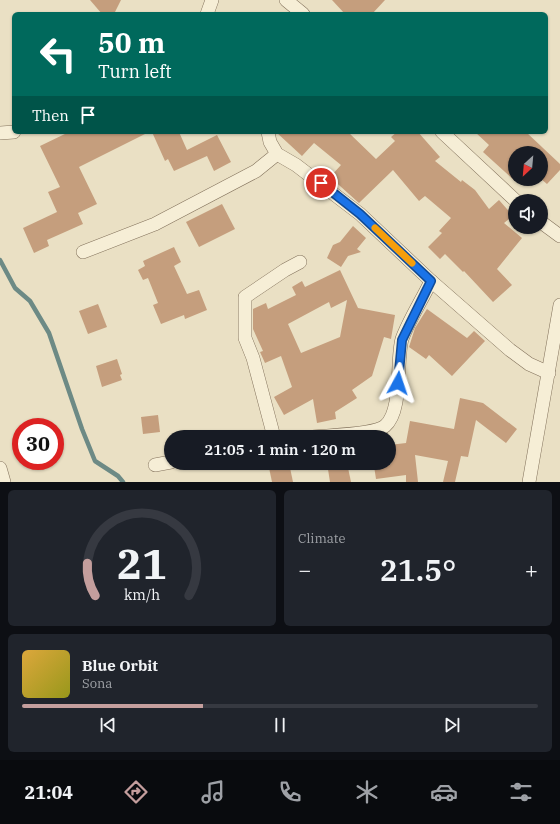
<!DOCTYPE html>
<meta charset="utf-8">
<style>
:root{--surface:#171b24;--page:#20242c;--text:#f1f3f6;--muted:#9ea1a6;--line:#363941;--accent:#c49e9d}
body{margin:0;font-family:"IBM Plex Serif",serif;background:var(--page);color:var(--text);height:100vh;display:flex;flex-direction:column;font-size:15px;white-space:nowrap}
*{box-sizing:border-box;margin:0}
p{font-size:13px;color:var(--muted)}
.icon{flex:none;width:22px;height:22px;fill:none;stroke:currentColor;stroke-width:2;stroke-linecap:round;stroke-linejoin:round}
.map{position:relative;height:482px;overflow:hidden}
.details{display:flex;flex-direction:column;gap:8px;padding:8px;background:#0d0f14;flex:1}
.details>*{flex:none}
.guide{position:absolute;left:12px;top:12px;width:536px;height:122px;border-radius:6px;box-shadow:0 1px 3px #0004;background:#00695c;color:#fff;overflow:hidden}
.needle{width:26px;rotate:206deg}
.fabs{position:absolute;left:508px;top:146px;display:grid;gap:8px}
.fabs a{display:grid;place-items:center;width:40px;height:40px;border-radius:50%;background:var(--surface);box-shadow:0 1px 3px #0004;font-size:20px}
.speed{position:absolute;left:12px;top:418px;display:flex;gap:8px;font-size:20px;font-weight:700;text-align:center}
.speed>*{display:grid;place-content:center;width:52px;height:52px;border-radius:50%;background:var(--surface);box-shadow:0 1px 3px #0004;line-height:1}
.speed .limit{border:6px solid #d22;background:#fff;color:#111}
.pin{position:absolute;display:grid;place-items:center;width:34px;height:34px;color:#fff;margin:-17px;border:2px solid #fff;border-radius:50%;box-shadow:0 1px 4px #0007}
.me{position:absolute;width:44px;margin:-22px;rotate:5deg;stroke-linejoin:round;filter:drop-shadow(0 0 3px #0008)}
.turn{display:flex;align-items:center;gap:14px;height:84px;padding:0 20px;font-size:18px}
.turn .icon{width:52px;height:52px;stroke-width:2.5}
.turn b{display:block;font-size:28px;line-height:34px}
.then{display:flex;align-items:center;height:38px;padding:0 20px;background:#0003;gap:8px;font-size:15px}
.big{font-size:30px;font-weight:600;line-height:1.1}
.details .tile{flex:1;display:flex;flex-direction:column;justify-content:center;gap:6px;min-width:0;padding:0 14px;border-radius:6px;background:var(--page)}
.details .dial{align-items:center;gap:0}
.dial svg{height:104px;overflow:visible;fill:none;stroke:var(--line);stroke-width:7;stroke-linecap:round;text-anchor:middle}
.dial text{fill:var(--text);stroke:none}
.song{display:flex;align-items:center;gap:12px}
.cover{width:48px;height:48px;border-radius:6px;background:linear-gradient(135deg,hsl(40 70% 55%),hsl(60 70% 35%))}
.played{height:4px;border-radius:2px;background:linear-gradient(90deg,var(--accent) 35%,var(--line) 35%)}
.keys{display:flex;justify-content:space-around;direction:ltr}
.heat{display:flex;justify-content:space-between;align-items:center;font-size:22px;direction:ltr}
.details .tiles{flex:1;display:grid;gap:8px;grid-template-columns:1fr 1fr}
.tile:last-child{grid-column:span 2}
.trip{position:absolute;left:164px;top:430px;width:232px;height:40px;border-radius:20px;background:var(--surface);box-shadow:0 1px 3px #0004;font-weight:600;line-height:40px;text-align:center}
.tabs{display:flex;height:64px;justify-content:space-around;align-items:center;background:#090b0e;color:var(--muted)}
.tabs .icon{width:28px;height:28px}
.tabs .current{color:var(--accent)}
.tabs b{font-size:18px;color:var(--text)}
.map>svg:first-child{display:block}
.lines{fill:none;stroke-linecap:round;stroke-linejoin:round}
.stream{stroke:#6d8a85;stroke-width:4.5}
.building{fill:#c59e7d;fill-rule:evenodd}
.minor-casing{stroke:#83725c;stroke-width:14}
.minor{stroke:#f6eed6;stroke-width:13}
.route-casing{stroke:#114b97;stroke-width:10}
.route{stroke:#1a73e8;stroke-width:7}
.slow{stroke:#f59e0b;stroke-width:7}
</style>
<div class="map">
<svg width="560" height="482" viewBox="0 0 560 482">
<rect width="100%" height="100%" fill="#eae0c4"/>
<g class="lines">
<path class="stream" d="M 0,260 L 15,288 L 30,301 L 49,333 L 82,429 L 95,461 L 118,476 L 123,482"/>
</g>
<g class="building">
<path d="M 90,0 L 121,0 L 114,14 L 102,14 Z"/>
<path d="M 332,0 L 385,0 L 372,14 L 345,14 Z"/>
<path d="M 69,132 L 149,132 L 79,167 L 97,204 L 78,213 L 83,224 L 47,240 L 49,246 L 34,253 L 23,228 L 57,212 L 48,192 L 60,187 L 40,146 Z"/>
<path d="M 152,132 L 179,132 L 187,150 L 217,135 L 231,162 L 214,171 L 207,156 L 174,171 L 168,159 L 165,161 Z"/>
<path d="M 276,132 L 348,132 L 376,159 L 395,141 L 391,137 L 397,132 L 418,132 L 440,157 L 435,161 L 461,182 L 462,180 L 475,190 L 489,209 L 499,200 L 513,216 L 504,223 L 522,238 L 497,269 L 512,285 L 493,302 L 464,271 L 463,272 L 445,254 L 440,259 L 428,247 L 442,233 L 439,231 L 451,218 L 425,196 L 419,201 L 393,170 L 359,203 L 330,177 L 341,165 L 314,143 L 302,156 Z"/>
<path d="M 475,132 L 526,132 L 560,164 L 560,170 L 547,184 L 541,179 L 541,153 L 515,153 L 515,181 L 483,152 L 489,145 Z"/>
<path d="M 222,204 L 235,229 L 199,247 L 186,222 Z"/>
<path d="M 353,226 L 366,238 L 357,249 L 361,252 L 348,256 L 341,267 L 327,258 L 333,245 L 340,242 Z"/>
<path d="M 174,247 L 181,262 L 174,266 L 187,294 L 199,290 L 207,310 L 185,319 L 184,315 L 161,324 L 153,305 L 158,303 L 148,278 L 143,280 L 138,270 L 145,266 L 143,261 Z"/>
<path d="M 340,270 L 358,308 L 395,315 L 391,339 L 384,337 L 372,376 L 352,390 L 357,398 L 335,412 L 336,419 L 317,423 L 313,399 L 284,415 L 274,397 L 292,387 L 281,356 L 265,363 L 260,352 L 263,351 L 253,329 L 253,309 L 266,303 L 268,309 L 296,295 L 292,287 L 302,281 L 305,287 ZM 347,300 L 340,337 L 301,353 L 288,324 L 329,302 L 331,308 Z"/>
<path d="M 98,304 L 107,327 L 88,334 L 79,311 Z"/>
<path d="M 427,309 L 467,338 L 474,331 L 485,341 L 452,376 L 429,355 L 426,359 L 409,347 L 415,328 Z"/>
<path d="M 117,359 L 122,374 L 120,375 L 122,380 L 102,387 L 96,366 Z"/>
<path d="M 460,398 L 483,403 L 517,429 L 506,443 L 476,420 L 468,457 L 461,456 L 455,482 L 443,482 L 448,461 L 415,455 L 418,482 L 406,482 L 406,475 L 376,479 L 374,466 L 391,464 L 389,445 L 406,443 L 410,421 L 454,429 Z"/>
<path d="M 158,415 L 160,432 L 143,434 L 141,417 Z"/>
<path d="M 268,463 L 289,463 L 293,482 L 272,482 Z"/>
<path d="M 327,463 L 347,463 L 351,482 L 330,482 Z"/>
</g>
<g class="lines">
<defs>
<g id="minor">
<path d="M 286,0 L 303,14"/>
<path d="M 207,14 L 212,0"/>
<path d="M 268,132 L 270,142 L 277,154 L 296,165 L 360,214 L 431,281 L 510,350 L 529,364 L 549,373"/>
<path d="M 442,132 L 516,201"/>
<path d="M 0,133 L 14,132"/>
<path d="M 541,222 L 560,236"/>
<path d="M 83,252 L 155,224 L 256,171 L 277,154"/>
<path d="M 274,437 L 253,358 L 245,338 L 245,297 L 285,270 L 300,262"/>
<path d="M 313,437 C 329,435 374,435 385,426 C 403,411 396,360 402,339 C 409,320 422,300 431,281"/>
<path d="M 155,465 L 171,462"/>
<path d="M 0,468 L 4,482"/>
<path d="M 529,482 L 560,305"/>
</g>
</defs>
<use href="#minor" class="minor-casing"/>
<use href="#minor" class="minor"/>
</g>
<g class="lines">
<defs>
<path id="route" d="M 321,183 L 360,214 L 431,281 L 402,340 L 398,383"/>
</defs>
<use href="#route" class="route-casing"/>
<use href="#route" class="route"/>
<path class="slow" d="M 375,228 L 412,263"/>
</g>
</svg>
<div class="fabs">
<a><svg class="needle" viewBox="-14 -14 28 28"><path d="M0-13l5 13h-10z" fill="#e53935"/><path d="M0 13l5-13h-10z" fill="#9ea1a6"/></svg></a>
<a><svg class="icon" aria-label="sound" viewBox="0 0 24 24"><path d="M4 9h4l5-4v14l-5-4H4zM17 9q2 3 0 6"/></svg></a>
</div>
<div class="speed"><div class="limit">30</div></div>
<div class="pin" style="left:321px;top:183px;background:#d93025"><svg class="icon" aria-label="arrive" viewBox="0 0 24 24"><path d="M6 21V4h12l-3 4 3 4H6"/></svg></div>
<svg class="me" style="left:398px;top:383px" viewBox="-20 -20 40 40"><path d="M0-17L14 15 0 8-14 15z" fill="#1a73e8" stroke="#fff" stroke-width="4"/></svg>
<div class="trip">21:05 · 1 min · 120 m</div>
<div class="guide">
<div class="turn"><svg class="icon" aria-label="left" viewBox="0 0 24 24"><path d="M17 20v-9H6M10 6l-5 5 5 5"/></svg><div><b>50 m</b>Turn left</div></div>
<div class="then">Then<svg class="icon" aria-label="arrive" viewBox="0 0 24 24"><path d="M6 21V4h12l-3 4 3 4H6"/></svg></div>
</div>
</div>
<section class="details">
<div class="tiles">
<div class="tile dial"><svg viewBox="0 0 100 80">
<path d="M14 69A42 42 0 1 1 86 69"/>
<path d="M14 69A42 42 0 0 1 8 44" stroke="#c49e9d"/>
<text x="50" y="56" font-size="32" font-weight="700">21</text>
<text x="50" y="72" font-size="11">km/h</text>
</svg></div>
<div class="tile"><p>Climate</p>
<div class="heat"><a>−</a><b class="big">21.5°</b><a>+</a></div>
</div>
<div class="tile">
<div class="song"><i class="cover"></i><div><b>Blue Orbit</b><p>Sona</p></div></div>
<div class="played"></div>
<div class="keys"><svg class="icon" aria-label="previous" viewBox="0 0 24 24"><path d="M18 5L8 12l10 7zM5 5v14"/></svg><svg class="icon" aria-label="pause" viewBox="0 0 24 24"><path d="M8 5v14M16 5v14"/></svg><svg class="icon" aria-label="next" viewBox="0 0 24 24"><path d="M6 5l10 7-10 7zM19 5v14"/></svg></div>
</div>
</div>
</section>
<nav class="tabs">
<b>21:04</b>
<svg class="icon current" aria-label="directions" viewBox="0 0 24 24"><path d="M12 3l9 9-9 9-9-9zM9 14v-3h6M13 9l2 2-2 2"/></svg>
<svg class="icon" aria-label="music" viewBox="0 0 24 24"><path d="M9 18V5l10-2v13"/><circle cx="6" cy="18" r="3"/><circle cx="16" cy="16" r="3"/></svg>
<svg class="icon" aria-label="phone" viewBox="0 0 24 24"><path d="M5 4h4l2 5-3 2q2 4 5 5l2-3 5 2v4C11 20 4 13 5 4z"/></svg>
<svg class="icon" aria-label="climate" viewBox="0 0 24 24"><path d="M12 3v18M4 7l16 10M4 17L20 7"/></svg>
<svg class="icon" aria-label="car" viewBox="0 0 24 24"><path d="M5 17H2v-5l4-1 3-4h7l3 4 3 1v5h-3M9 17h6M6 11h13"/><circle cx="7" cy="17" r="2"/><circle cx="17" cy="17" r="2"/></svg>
<svg class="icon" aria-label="filters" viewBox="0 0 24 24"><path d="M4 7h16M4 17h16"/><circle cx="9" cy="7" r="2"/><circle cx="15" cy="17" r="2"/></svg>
</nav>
